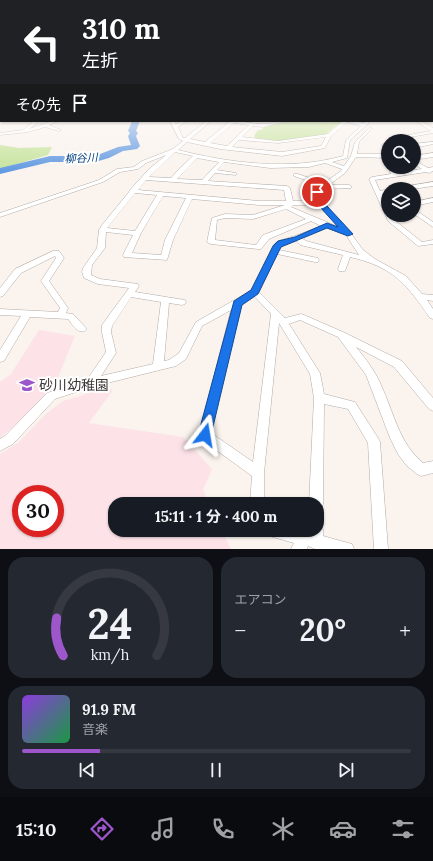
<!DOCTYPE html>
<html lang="ja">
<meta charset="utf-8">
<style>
:root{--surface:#171b24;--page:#242831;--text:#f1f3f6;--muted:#9ea1a6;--line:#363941;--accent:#9d57cb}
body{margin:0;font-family:Lora,"Noto Sans JP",serif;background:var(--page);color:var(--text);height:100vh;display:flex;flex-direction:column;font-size:15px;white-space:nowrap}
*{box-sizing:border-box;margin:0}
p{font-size:13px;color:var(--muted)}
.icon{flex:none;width:22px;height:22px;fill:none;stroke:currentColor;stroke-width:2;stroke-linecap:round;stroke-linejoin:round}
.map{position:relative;height:549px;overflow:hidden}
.panel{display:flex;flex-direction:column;gap:8px;padding:8px;background:#0d0f14;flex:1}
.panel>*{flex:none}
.hud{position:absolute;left:0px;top:0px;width:433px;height:122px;box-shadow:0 1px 3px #0004;background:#202124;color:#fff;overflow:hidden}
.controls{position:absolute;left:381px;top:134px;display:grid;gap:8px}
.controls a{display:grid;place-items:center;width:40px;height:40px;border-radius:50%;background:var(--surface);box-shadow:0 1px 3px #0004;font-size:20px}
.speed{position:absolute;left:12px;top:485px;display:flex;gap:8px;font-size:20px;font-weight:700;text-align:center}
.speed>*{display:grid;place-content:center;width:52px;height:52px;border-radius:50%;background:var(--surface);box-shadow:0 1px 3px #0004;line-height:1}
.speed .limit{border:6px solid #d22;background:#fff;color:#111}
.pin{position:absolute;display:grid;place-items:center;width:34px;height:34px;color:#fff;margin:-17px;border:2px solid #fff;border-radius:50%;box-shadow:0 1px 4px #0007}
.me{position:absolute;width:44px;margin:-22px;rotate:14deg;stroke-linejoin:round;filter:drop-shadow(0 0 3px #0008)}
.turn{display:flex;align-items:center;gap:14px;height:84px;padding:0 16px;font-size:18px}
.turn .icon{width:52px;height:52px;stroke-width:2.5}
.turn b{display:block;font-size:28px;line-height:34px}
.then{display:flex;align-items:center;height:38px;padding:0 16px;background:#0003;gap:8px;font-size:15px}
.big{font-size:30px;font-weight:700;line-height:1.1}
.panel .tile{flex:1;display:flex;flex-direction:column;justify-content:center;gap:6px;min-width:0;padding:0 14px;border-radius:16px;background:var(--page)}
.panel .dial{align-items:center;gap:0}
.dial svg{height:104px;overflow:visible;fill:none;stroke:var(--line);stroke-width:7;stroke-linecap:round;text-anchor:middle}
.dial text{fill:var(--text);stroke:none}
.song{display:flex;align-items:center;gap:12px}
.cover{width:48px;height:48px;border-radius:6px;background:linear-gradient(135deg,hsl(270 70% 55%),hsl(140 70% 35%))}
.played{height:4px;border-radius:2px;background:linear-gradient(90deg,var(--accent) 20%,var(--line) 20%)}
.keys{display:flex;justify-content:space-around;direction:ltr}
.heat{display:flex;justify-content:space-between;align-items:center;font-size:22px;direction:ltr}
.panel .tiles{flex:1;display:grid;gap:8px;grid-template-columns:1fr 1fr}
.tile:last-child{grid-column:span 2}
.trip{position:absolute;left:108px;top:497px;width:216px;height:40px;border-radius:16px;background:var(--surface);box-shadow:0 1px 3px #0004;font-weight:700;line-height:40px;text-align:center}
.tabs{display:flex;height:64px;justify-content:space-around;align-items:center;background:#090b0e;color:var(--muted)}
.tabs .icon{width:28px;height:28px}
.tabs .selected{color:var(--accent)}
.tabs b{font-size:18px;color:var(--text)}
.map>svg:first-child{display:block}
.education{fill:#fde3e8;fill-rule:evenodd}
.green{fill:#c5e39a}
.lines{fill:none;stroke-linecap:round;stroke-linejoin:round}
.river{fill:#6098e1;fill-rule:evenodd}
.street-casing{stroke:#b2aba7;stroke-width:1}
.street{fill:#fff;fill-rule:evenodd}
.route{fill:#1a73e8;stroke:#114b97}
.labels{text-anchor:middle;stroke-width:4;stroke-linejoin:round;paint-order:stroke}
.far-water-label{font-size:11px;font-style:italic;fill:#013d7e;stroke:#fff}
.near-poi-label{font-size:14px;fill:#3b3837;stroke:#fff;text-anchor:start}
</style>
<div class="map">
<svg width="433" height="549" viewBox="0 0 433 549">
<rect width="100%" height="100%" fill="#faf3ee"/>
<g class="education">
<path d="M 39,330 L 75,336 L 54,387 L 46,399 L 0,438 L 0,382 L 11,374 Z"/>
<path d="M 102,387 L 113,390 L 89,423 L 183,437 L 212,469 L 203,490 L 210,504 L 115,504 L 115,530 L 222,530 L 231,549 L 0,549 L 0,454 L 19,442 L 46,414 L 63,401 L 83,395 ZM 21,494 L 55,494 L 55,528 L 21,528 Z"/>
</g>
<g class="green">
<path d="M 285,121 L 342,121 L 326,134 L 278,141 L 254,139 L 255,134 L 258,130 L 261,130 L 264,127 Z"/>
<path d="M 0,145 L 19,148 L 52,147 L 48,155 L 0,169 Z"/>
</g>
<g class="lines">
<path class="river" d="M 132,121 L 140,121 L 136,131 L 138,133 L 136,136 L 140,146 L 137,149 L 123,151 L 109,158 L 95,162 L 50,162 L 0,174 L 0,168 L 50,156 L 95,156 L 118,147 L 131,145 L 128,136 L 130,133 L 128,131 Z"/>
<defs>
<g id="street">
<path d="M 34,121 L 39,121 L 29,129 L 52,121 L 58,121 L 49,125 L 61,130 L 59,131 L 45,127 L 28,132 L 0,135 L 0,133 L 23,130 Z"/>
<path d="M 170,121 L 174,121 L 176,124 L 182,121 L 187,121 L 178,127 L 183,138 L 185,138 L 206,121 L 211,121 L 190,139 L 205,142 L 230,121 C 241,121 252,124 263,124 C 270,125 278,121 285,121 L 264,127 L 253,126 L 242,137 L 278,141 L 328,134 L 343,121 L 353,121 L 364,123 L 366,121 L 371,121 L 350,140 L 347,158 L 332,162 L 344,166 L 351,156 L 355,142 L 370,127 L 372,128 L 359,142 L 357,154 L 388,154 L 388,158 L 356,157 L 345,173 L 329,185 L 349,185 L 351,186 L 351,188 L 324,189 L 321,191 L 322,196 L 326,206 L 347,228 L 363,250 L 375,259 L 406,276 L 422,294 L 433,295 L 433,301 L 427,300 L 433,309 L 433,319 L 430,318 C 406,283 393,267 350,257 L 345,271 L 339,271 L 338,269 L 343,255 L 300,245 L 297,241 L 284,245 L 279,250 L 318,258 L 319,260 L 318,262 L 315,262 L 277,254 L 259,292 L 285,318 L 301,314 L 304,315 L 343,332 L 402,361 L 433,398 L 433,411 L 429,409 L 394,367 L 356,347 C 366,359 375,371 381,385 C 394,413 399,443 423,463 L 433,461 L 433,473 L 421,476 L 417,474 L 406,465 L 398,454 L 390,438 L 366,375 L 338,337 L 300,320 L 289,324 L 320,373 L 324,394 L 355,402 L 378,438 L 380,442 L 388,549 L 374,549 L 368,443 L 348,409 L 324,404 L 323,504 L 321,509 L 317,510 L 317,504 L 309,504 L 314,398 L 310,374 L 279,323 L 264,473 L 264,504 L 250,504 L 252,476 L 201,439 L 199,435 L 231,310 L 202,326 L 186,359 L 176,366 L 91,387 L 55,399 L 13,444 L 0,451 L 0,439 L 5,436 L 47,393 L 87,380 L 106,352 L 102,332 L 102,325 L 129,288 L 98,284 L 84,278 L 82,272 L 83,268 L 97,248 L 99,230 L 102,225 L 129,192 L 130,190 L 149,169 L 166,155 L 146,163 L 138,169 L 120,172 L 103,182 L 0,217 L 0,213 L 99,180 L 117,169 L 134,167 L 142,161 L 173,149 L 183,141 L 179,139 ZM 347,122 L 361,126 L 346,140 L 343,156 C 289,171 231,163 178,150 L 187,142 L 220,149 L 282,156 L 325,148 L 331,136 ZM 234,123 L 249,125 L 227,146 L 210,143 ZM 326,137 L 321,146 L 282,152 L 232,147 L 239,140 L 278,143 ZM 175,152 L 193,156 L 179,169 L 171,178 L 149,177 ZM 197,158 L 219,162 L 202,180 L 177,179 ZM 224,162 L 270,168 L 309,167 L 325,163 L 342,169 L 341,171 L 324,183 L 298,174 L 294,174 L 294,176 L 319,185 L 315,190 L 317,201 L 293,201 L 290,188 L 287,186 L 208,181 L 215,173 L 236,175 L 236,173 L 217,170 ZM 146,180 L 284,190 L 286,201 L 259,201 L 138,190 ZM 135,193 L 157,195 L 135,231 L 107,228 ZM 163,196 L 186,198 L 165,240 L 161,255 L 132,253 L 141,233 ZM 192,199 L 259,205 L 285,205 L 253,215 L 225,214 L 212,218 L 207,242 L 211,244 L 258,249 L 261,249 L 269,239 L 311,221 L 321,226 L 295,236 L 278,241 L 274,244 L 252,290 L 196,322 L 179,353 L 169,360 L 164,361 L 169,303 L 182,305 L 185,304 L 186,302 L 185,300 L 135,292 L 139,286 L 138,284 L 100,279 L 91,275 L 92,265 L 105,248 L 106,232 L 133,235 L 123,255 L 124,257 L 167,260 L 173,240 ZM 293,205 L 319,205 L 325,213 L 341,228 L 291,207 ZM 286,209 L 306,219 L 263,235 L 256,245 L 215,240 L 217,220 L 225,218 L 253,219 ZM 327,228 L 346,235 L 359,255 L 306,241 L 303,239 ZM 254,296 L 271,314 L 253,462 L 211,433 L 241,305 ZM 131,297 L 161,302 L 153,364 L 101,376 L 116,353 L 111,332 L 112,326 Z"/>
<path d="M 416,121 L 421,121 L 433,128 L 433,133 L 399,139 L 400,141 L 394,140 L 394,138 L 397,137 L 431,131 Z"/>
<path d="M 388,142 L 388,151 L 385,151 L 382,145 Z"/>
<path d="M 433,142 L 433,144 L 414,148 L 414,144 Z"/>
<path d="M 433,153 L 433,157 L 414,160 L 414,156 Z"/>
<path d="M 414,160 L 428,168 L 433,167 L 433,171 L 429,173 L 426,172 L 375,180 L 380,191 L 388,189 L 388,193 L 382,194 L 388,208 L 388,215 L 391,215 L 393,219 L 422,242 L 433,240 L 433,244 L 418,246 L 388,221 L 369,179 L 372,177 L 391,174 L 388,167 L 394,167 L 396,173 L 422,169 L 414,164 Z"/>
<path d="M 433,182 L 433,186 L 413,189 L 399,189 L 402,187 Z"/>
<path d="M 433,198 L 433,202 L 414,206 L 414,202 Z"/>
<path d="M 414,209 L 433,222 L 433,227 L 414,214 Z"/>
<path d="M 53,251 L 59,251 L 64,258 L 49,281 L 68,308 L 66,313 L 73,314 L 87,329 L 85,331 C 77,334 72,324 68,319 L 30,317 L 4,361 L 0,362 L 0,350 L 21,316 L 0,315 L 0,309 L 58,312 L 60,308 L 41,281 L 56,258 L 55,256 L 21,273 L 3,296 L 0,297 L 0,288 L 15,269 Z"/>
<path d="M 317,523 L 321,525 L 323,530 L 323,536 L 352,544 L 354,549 L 315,549 L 308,546 L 307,549 L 291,549 L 294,543 L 266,535 L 264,530 L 299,530 L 309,532 L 309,530 L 317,530 Z"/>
</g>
</defs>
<use href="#street" class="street-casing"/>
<use href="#street" class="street"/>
</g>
<linearGradient id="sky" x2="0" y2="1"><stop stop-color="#71a9e5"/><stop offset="0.55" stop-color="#fdfaf7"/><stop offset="1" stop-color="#fdfaf7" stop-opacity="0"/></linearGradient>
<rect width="433" height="173" fill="url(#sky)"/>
<path class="route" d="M 317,190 L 321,192 L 327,206 L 353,234 L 348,236 L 327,228 L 281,247 L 258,294 L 242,305 L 211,435 L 209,439 L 205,441 L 200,439 L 198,435 L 234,301 L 251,290 L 273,246 L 278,241 L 295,237 L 327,223 L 338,227 L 321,208 L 314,192 Z"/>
<defs>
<symbol id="school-bare" viewBox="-9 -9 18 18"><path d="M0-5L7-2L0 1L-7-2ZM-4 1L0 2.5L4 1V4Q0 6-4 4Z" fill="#9d57cb" stroke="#fff" stroke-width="2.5" paint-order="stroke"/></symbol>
</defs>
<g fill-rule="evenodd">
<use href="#school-bare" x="16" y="374" width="22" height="22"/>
</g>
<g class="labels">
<g class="far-water-label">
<text transform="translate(81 158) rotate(-3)" y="4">柳谷川</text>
</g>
<g class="near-poi-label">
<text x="39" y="390">砂川幼稚園</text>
</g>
</g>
</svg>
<div class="controls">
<a><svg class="icon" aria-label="search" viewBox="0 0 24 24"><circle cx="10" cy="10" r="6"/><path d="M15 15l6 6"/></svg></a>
<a><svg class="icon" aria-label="layers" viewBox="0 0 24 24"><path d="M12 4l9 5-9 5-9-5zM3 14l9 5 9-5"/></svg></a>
</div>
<div class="speed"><div class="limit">30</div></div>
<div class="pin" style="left:317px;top:192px;background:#d93025"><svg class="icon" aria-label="arrive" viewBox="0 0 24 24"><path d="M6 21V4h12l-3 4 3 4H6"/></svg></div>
<svg class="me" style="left:205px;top:435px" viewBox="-20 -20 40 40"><path d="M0-17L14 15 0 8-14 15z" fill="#1a73e8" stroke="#fff" stroke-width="4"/></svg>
<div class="trip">15:11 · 1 分 · 400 m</div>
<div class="hud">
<div class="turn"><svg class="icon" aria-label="left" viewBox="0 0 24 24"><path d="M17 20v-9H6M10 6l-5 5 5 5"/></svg><div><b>310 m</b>左折</div></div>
<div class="then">その先<svg class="icon" aria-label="arrive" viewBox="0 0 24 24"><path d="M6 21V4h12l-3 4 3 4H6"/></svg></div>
</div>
</div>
<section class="panel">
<div class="tiles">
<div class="tile dial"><svg viewBox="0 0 100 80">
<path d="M14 69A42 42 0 1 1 86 69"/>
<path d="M14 69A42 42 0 0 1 9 40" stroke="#9d57cb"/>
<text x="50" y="56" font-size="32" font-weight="700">24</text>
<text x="50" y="72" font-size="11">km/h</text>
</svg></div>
<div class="tile"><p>エアコン</p>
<div class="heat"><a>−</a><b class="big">20°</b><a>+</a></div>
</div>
<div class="tile">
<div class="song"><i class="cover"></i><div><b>91.9 FM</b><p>音楽</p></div></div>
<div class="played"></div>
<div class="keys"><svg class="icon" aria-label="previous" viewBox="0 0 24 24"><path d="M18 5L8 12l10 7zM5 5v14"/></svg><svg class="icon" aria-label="pause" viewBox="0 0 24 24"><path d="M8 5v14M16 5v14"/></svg><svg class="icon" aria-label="next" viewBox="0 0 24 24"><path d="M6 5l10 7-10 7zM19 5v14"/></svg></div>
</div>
</div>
</section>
<nav class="tabs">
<b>15:10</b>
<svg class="icon selected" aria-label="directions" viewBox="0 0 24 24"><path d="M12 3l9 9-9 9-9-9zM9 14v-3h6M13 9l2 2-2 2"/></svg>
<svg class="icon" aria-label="music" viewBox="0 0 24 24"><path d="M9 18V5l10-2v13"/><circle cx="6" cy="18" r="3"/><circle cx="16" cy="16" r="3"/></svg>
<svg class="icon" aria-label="phone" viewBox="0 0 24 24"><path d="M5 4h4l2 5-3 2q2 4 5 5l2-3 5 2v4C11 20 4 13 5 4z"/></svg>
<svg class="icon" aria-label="climate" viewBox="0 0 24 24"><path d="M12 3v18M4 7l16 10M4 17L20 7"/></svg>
<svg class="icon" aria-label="car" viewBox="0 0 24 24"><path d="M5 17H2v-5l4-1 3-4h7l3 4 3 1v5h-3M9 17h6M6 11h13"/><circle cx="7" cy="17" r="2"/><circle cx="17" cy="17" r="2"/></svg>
<svg class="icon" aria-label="filters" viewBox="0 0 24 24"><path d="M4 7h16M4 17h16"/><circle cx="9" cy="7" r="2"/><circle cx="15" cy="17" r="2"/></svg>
</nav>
